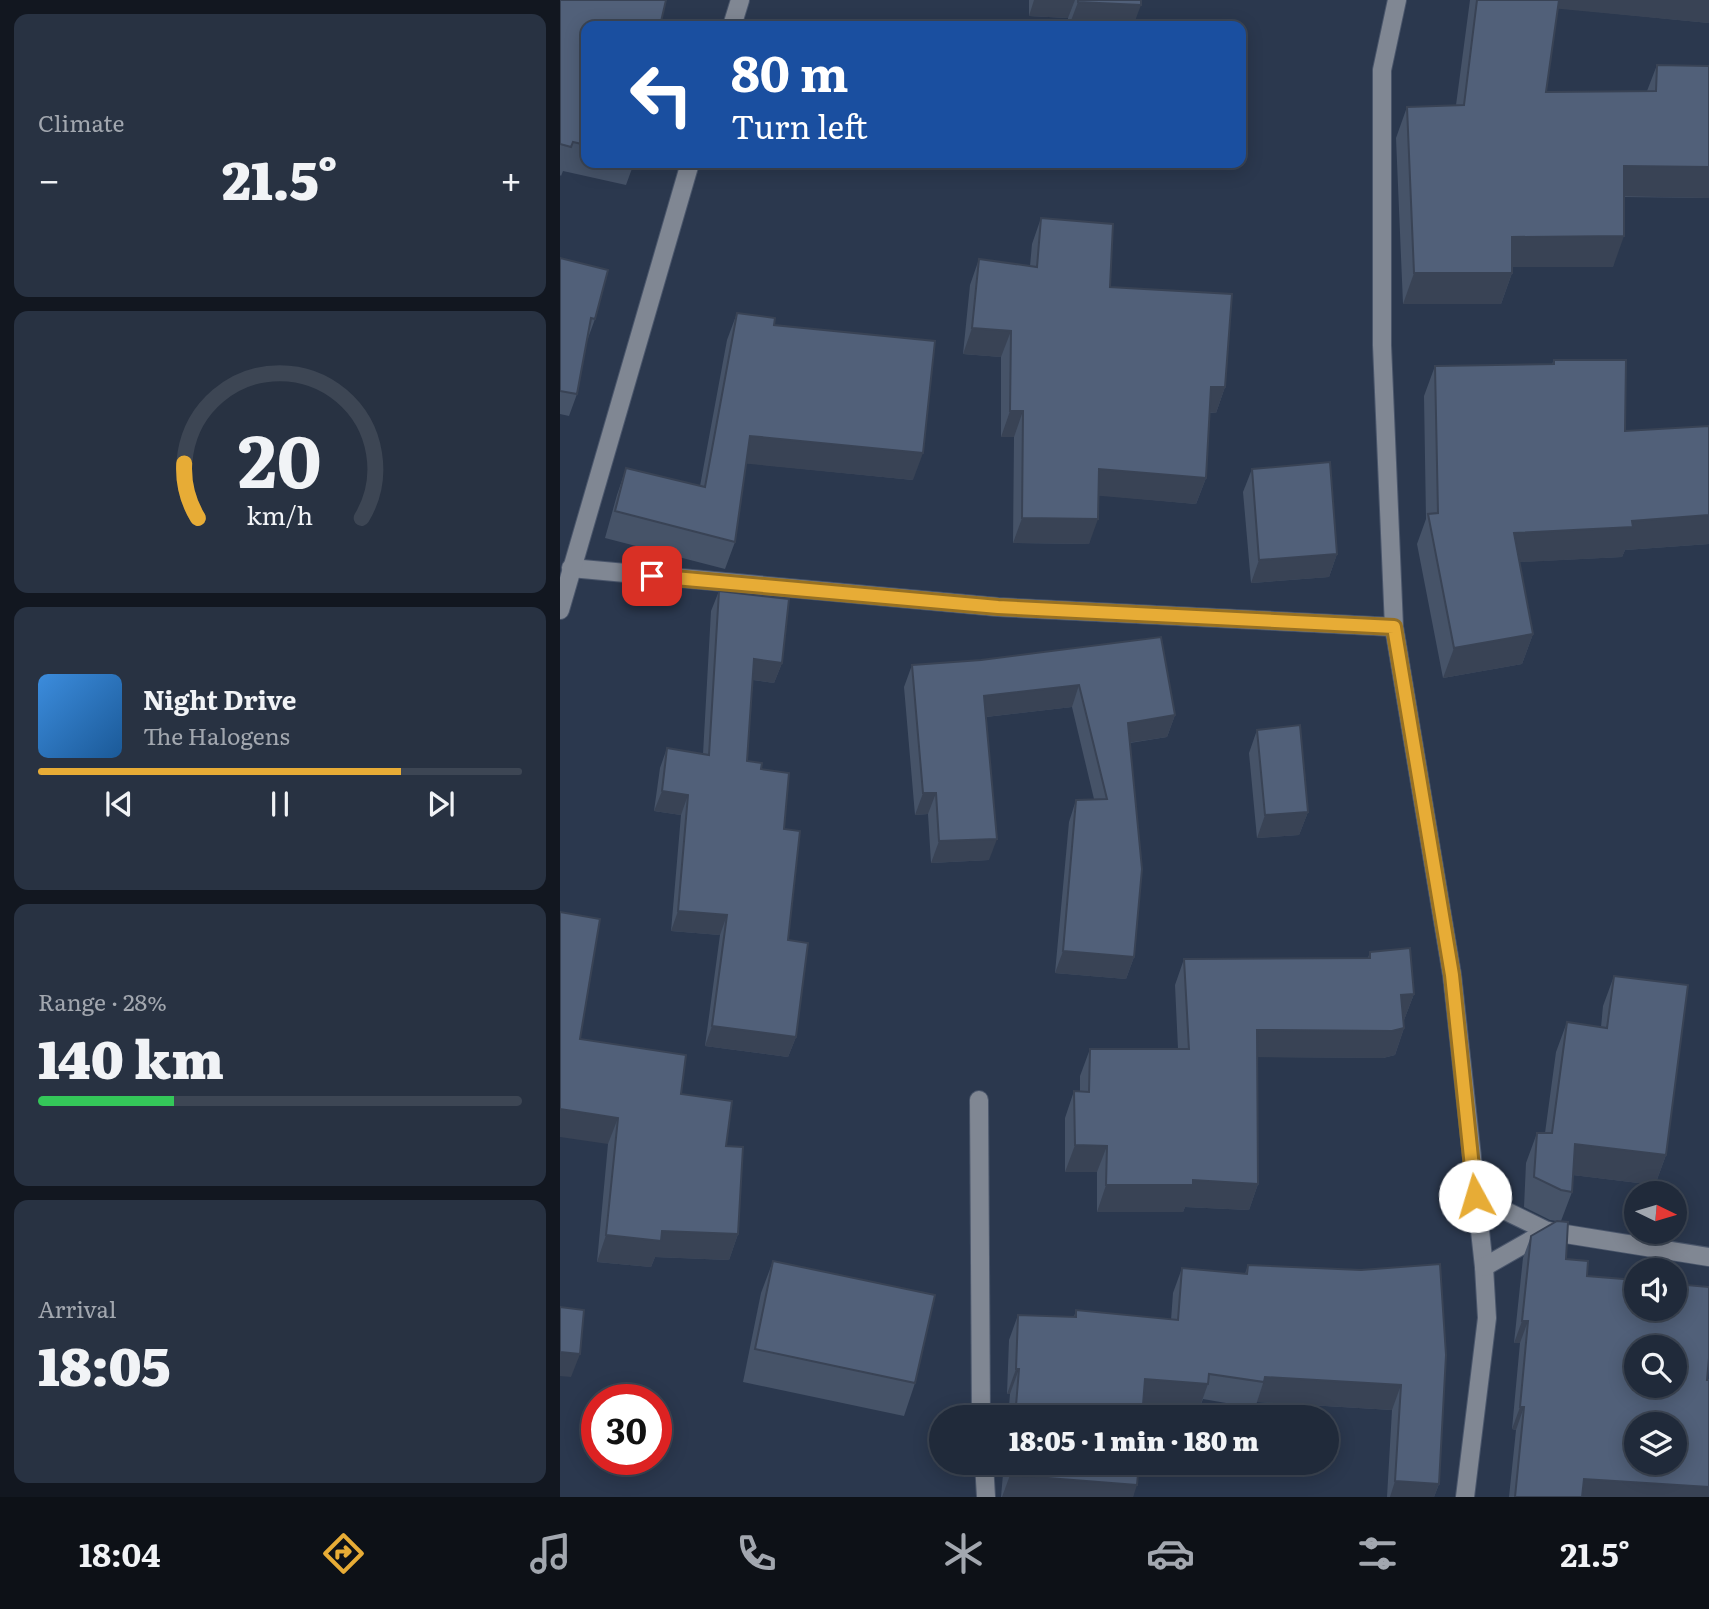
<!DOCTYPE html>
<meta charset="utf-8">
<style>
:root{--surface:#202a3a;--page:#283242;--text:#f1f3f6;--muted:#a2a7af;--line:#3d4654;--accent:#e7ac36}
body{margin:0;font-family:Literata,serif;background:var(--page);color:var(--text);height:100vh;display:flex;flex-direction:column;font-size:26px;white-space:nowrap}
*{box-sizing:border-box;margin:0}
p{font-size:23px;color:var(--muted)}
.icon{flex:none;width:38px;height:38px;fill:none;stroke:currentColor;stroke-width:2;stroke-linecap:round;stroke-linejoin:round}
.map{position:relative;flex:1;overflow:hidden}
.panel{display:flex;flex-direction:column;gap:14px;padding:14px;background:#121720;width:560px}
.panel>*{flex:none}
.top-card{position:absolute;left:21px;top:21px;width:665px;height:147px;border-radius:14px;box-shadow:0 4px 18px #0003,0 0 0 2px var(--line);background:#1a4fa0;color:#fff;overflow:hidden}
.needle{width:46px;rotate:95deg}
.fabs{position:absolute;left:1064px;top:1181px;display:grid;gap:14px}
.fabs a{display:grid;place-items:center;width:63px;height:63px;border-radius:50%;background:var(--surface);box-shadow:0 4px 18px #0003,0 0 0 2px var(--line);font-size:35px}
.speed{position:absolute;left:21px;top:1384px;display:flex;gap:14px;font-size:35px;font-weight:700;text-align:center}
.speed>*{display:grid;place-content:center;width:91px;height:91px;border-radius:50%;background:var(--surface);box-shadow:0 4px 18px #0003,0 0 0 2px var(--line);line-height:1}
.speed .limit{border:10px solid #d22;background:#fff;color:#111}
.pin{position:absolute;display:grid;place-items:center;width:60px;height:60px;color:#fff;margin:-30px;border-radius:14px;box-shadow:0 4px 10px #0006}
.me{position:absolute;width:77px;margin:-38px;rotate:354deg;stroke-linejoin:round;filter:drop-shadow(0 0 5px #0008)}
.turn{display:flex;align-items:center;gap:24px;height:147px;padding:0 35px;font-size:32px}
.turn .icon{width:91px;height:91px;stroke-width:2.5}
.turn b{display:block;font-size:49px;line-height:60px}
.big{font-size:52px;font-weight:800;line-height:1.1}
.panel .card{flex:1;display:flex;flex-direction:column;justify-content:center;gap:10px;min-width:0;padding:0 24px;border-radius:14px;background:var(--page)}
.panel .dial{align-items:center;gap:0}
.dial svg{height:182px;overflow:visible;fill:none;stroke:var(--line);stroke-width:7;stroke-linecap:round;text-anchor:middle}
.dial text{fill:var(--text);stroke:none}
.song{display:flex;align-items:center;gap:21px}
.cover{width:84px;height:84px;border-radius:10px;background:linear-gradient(135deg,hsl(210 70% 55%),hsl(210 70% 35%))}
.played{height:7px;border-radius:4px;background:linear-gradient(90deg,var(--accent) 75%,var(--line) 75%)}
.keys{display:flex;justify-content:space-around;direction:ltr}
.heat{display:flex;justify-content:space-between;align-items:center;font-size:38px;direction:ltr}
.charge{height:10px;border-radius:5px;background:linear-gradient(90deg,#34c759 28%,var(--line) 0)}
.trip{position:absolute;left:369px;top:1405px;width:410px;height:70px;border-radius:35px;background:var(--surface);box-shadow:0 4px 18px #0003,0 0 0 2px var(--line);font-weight:800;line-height:70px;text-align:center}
.dock{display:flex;height:112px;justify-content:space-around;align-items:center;background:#0d1117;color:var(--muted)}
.dock .icon{width:49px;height:49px}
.dock .selected{color:var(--accent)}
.dock b{font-size:32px;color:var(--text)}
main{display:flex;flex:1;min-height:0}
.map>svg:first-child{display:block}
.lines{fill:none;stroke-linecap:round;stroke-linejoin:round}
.minor-casing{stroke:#4a566b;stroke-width:20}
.minor{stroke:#808793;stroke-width:18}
.wall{fill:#465368}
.shaded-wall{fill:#394355}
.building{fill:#516079;stroke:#394355;stroke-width:2;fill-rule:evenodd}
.route-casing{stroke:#967023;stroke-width:18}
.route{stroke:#e7ac36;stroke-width:12}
</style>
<main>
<section class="panel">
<div class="card"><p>Climate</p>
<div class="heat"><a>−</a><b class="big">21.5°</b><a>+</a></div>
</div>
<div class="card dial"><svg viewBox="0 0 100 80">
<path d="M14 69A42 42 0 1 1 86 69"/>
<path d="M14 69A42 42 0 0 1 8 45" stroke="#e7ac36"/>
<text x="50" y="56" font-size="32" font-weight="700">20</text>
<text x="50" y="72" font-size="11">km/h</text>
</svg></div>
<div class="card">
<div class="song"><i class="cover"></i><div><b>Night Drive</b><p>The Halogens</p></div></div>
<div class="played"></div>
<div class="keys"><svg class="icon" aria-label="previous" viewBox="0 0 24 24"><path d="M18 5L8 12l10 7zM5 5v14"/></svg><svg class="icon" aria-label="pause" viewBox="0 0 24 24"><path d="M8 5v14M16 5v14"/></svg><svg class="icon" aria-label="next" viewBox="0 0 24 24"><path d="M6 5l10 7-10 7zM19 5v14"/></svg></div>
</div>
<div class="card"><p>Range · 28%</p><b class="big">140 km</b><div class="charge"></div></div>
<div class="card"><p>Arrival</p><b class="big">18:05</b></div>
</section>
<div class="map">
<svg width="1149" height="1497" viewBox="0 0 1149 1497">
<rect width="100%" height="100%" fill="#2b384e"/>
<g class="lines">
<defs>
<g id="minor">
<path d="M 837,0 L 822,70 L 822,345 L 834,627 L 892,975 L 924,1267 L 927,1318 L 905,1497"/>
<path d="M 172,26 L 180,0"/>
<path d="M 11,568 L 438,607 L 834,627"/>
<path d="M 0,610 L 130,163"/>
<path d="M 419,1100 L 421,1418"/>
<path d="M 915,1196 L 987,1231 L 1149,1257"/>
<path d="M 924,1267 L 987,1231"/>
<path d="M 424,1463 L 426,1497"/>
</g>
</defs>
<use href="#minor" class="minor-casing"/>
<use href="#minor" class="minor"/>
</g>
<g class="wall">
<path d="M 0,0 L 26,26 L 26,163 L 74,163 L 66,185 L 3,171 L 1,176 L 0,175 Z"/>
<path d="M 469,0 L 581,0 L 573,26 L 508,26 L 508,18 L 469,16 Z"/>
<path d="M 910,0 L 1149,0 L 1149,23 L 998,8 L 986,92 L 1087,91 L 1097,65 L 1149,66 L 1149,198 L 1064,197 L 1053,267 L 952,267 L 952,273 L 941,304 L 843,304 L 836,138 L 847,107 L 896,105 Z"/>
<path d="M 481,218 L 550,287 L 665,387 L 656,413 L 650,413 L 646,478 L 636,504 L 538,495 L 529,544 L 453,543 L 454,437 L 441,437 L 441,357 L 403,354 L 410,285 L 419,259 L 470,266 L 472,244 Z"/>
<path d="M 0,258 L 35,319 L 27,341 L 26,341 L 17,394 L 9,416 L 0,414 Z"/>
<path d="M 177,313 L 214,325 L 353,480 L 186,463 L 175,542 L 165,569 L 45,538 L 57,495 L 66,468 L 140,486 L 167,340 Z"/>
<path d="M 994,360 L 1065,431 L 1149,426 L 1149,544 L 1065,550 L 1062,557 L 959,562 L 973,634 L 962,664 L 883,678 L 857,544 L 866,519 L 864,396 L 875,366 L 992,364 Z"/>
<path d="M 692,469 L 777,554 L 769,577 L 691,583 L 683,492 Z"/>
<path d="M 159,591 L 222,663 L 214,683 L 193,680 L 187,761 L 201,769 L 224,829 L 228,940 L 236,1037 L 228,1057 L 145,1046 L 160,935 L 111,931 L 121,815 L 94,811 L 100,768 L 107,748 L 143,754 L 151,611 Z"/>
<path d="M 601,637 L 615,715 L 607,737 L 570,743 L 574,957 L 566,979 L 495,973 L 509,822 L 516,800 L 534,799 L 512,707 L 426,717 L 429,860 L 371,863 L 368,814 L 355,815 L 344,687 L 352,665 L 421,660 Z"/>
<path d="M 697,730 L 748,812 L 739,835 L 697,838 L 689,753 Z"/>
<path d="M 810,952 L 854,994 L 844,1020 L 844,1028 L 835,1055 L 823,1058 L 697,1057 L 698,1184 L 689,1210 L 625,1207 L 623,1212 L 537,1212 L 537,1172 L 505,1172 L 505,1118 L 514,1091 L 520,1091 L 520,1076 L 530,1049 L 618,1049 L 615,985 L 624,959 L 808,958 Z"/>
<path d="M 1054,976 L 1106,1155 L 1095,1185 L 1013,1175 L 1012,1192 L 1001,1221 L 1006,1259 L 1027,1276 L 1147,1380 L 1149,1497 L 949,1497 L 956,1430 L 952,1429 L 960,1343 L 954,1343 L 963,1258 L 971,1236 L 997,1221 L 990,1220 L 964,1207 L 966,1163 L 977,1133 L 985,1133 L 996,1052 L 1007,1022 L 1041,1027 L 1043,1006 Z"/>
<path d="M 20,1039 L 121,1094 L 166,1146 L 178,1234 L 169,1260 L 95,1257 L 91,1267 L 37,1262 L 48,1144 Z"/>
<path d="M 213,1261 L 355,1383 L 344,1416 L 183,1382 L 201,1293 Z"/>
<path d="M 688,1265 L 801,1270 L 879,1484 L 874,1497 L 827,1497 L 832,1410 L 697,1402 L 695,1408 L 643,1399 L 639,1409 L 583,1404 L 582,1418 L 448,1418 L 450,1394 L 447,1394 L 449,1340 L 458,1315 L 514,1317 L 516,1310 L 611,1320 L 613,1293 L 622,1268 L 685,1274 Z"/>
<path d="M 444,1463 L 579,1463 L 573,1497 L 441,1497 Z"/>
</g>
<g class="shaded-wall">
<path d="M 474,0 L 515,0 L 508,18 L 469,16 Z"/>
<path d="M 994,0 L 1149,0 L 1149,23 L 991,8 Z"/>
<path d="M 518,2 L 581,5 L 573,26 L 509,26 Z"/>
<path d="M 1064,166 L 1149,167 L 1149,198 L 1053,196 Z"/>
<path d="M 1064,236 L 1053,267 L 941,267 L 952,237 Z"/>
<path d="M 854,273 L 952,273 L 941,304 L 843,304 Z"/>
<path d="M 412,328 L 451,331 L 441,357 L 403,354 Z"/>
<path d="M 651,387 L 665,387 L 656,413 L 642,412 Z"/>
<path d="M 450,411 L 463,411 L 454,437 L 441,437 Z"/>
<path d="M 190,436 L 363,453 L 353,480 L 180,463 Z"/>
<path d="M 539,469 L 646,478 L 636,504 L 530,495 Z"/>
<path d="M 1149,515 L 1149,544 L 1065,550 L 1062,557 L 943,563 L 954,533 L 1072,521 Z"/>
<path d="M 462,518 L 538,519 L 529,544 L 453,543 Z"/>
<path d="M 777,554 L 769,577 L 691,583 L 699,560 Z"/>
<path d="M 973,634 L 962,664 L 883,678 L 894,648 Z"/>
<path d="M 194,659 L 222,663 L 214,683 L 187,679 Z"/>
<path d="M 519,685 L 512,707 L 416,718 L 424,696 Z"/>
<path d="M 615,715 L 607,737 L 560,744 L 568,723 Z"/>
<path d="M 102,791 L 128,795 L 121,815 L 94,811 Z"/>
<path d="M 363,793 L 376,793 L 368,814 L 355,815 Z"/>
<path d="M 748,812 L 739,835 L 697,838 L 705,815 Z"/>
<path d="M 437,839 L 429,860 L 371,863 L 379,841 Z"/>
<path d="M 118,911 L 167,915 L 160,935 L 111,931 Z"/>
<path d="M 503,951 L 574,957 L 566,979 L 495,973 Z"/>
<path d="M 854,994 L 844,1020 L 841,995 Z"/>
<path d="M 152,1026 L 236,1037 L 228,1057 L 145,1046 Z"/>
<path d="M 844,1028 L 835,1055 L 823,1058 L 687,1057 L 697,1030 Z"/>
<path d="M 0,1109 L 58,1118 L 48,1144 L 0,1137 Z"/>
<path d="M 1015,1144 L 1106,1155 L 1095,1185 L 1004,1174 Z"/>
<path d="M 515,1145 L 547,1146 L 537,1172 L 505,1172 Z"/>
<path d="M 633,1180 L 698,1184 L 689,1210 L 625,1207 L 623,1212 L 537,1212 L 546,1185 Z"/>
<path d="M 102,1231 L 178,1234 L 169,1260 L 95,1257 L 91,1267 L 37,1262 L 46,1235 Z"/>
<path d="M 962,1321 L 968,1321 L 960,1343 L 954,1343 Z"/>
<path d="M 0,1352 L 20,1354 L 11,1377 L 0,1376 Z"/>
<path d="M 456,1369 L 459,1369 L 450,1394 L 447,1394 Z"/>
<path d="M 705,1377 L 841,1385 L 832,1410 L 697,1402 Z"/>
<path d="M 585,1379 L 648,1384 L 639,1409 L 576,1404 Z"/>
<path d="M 960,1407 L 964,1407 L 956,1430 L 952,1429 Z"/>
<path d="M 450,1475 L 577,1485 L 573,1497 L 442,1497 Z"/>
<path d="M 1024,1479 L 1149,1487 L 1149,1497 L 1017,1497 Z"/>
<path d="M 835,1481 L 879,1484 L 874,1497 L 830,1497 Z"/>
</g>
<g class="building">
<path d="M 0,0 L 106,0 L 100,26 L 26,26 L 26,145 L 13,142 L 11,147 L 0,144 Z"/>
<path d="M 518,0 L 581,0 L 581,5 L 518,2 Z"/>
<path d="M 917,0 L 999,0 L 986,92 L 1096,91 L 1097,65 L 1149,66 L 1149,167 L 1064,166 L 1064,236 L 952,237 L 952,273 L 854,273 L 847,107 L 904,105 Z"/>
<path d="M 481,218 L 553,224 L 550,287 L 672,294 L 665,387 L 651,387 L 646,478 L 539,469 L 538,519 L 462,518 L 463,411 L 450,411 L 451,331 L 412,328 L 419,259 L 477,267 Z"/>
<path d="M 0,258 L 48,270 L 35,319 L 31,318 L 17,394 L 0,391 Z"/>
<path d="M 177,313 L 215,318 L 214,325 L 375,341 L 363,453 L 190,436 L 175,542 L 55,511 L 66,468 L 145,487 Z"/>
<path d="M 994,360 L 1066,360 L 1065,431 L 1149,426 L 1149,515 L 1072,521 L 1073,527 L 954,533 L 973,634 L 894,648 L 868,514 L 878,513 L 875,366 L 994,364 Z"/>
<path d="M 770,462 L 777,554 L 699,560 L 692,469 Z"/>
<path d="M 159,591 L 229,599 L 222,663 L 194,659 L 187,761 L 202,763 L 201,769 L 229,773 L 224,829 L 240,831 L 228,940 L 248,943 L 236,1037 L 152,1026 L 167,915 L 118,911 L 128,795 L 102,791 L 107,748 L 149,755 Z"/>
<path d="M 601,637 L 615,715 L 568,723 L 582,869 L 574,957 L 503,951 L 516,800 L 547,799 L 519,685 L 424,696 L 437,839 L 379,841 L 376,793 L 363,793 L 352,665 L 421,660 Z"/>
<path d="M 740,725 L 748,812 L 705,815 L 697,730 Z"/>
<path d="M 0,912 L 40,919 L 20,1039 L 126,1055 L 121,1094 L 172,1101 L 166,1146 L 183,1147 L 178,1234 L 102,1231 L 101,1241 L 46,1235 L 58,1118 L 0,1109 Z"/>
<path d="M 850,948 L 854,994 L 841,995 L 844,1028 L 832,1031 L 697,1030 L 698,1184 L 633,1180 L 633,1185 L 546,1185 L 547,1146 L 515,1145 L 514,1091 L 529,1092 L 530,1049 L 629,1049 L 624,959 L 810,958 L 810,952 Z"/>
<path d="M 1054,976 L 1128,985 L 1106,1155 L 1015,1144 L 1012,1192 L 1001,1190 L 974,1177 L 977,1133 L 992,1133 L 1007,1022 L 1047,1028 Z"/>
<path d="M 997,1221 L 1008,1222 L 1006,1259 L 1028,1261 L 1027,1276 L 1076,1280 L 1076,1309 L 1115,1309 L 1115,1284 L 1149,1287 L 1149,1358 L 1147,1380 L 1149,1380 L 1149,1487 L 1024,1479 L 1022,1497 L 955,1497 L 964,1407 L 960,1407 L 968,1321 L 962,1321 L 971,1236 ZM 1076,1348 L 1115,1348 L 1115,1386 L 1076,1386 ZM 1076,1424 L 1115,1424 L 1115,1463 L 1076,1463 Z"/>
<path d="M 213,1261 L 375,1295 L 355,1383 L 195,1349 Z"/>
<path d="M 880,1264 L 886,1355 L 879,1484 L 835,1481 L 841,1385 L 705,1377 L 704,1382 L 649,1374 L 648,1384 L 585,1379 L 582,1418 L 455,1418 L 459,1369 L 456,1369 L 458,1315 L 516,1317 L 516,1310 L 618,1320 L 622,1268 L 687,1274 L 688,1265 L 801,1270 Z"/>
<path d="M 0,1307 L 24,1310 L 20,1354 L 0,1352 Z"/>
<path d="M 451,1463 L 579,1463 L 577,1485 L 450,1475 Z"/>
</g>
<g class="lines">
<defs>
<path id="route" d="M 92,576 L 438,607 L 834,627 L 892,975 L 915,1196"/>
</defs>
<use href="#route" class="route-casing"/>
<use href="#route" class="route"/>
</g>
</svg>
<div class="fabs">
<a><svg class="needle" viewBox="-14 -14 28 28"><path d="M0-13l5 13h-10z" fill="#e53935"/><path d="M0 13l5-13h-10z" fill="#a2a7af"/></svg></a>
<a><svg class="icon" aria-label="sound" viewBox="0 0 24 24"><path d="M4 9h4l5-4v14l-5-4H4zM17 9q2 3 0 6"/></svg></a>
<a><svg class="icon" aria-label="search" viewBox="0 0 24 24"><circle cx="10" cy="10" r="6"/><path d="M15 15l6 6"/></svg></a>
<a><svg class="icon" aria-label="layers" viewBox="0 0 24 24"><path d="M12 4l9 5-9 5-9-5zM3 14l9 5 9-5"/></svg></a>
</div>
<div class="speed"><div class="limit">30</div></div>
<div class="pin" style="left:92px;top:576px;background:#d93025"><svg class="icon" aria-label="arrive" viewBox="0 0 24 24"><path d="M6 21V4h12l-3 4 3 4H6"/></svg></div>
<svg class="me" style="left:915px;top:1196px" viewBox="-20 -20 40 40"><circle r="19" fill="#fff"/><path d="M0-13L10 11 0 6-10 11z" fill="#e7ac36"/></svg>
<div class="trip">18:05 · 1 min · 180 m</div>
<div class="top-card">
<div class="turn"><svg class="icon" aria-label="left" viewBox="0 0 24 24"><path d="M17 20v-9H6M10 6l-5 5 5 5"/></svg><div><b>80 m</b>Turn left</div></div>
</div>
</div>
</main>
<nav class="dock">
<b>18:04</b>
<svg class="icon selected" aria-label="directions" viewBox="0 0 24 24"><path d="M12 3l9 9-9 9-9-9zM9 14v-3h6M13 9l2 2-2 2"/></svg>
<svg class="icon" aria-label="music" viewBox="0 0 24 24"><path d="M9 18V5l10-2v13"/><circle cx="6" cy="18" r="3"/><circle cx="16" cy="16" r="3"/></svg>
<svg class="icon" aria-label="phone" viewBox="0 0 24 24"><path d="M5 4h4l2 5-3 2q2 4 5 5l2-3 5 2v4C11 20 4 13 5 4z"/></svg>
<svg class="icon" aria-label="climate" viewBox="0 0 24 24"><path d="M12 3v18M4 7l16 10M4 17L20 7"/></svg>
<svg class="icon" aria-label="car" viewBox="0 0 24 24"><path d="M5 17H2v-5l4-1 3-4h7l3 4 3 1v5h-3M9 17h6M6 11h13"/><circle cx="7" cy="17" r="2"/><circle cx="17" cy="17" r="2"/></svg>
<svg class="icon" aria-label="filters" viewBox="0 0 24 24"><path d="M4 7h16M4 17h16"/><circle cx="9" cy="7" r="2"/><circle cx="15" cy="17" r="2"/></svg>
<b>21.5°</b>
</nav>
